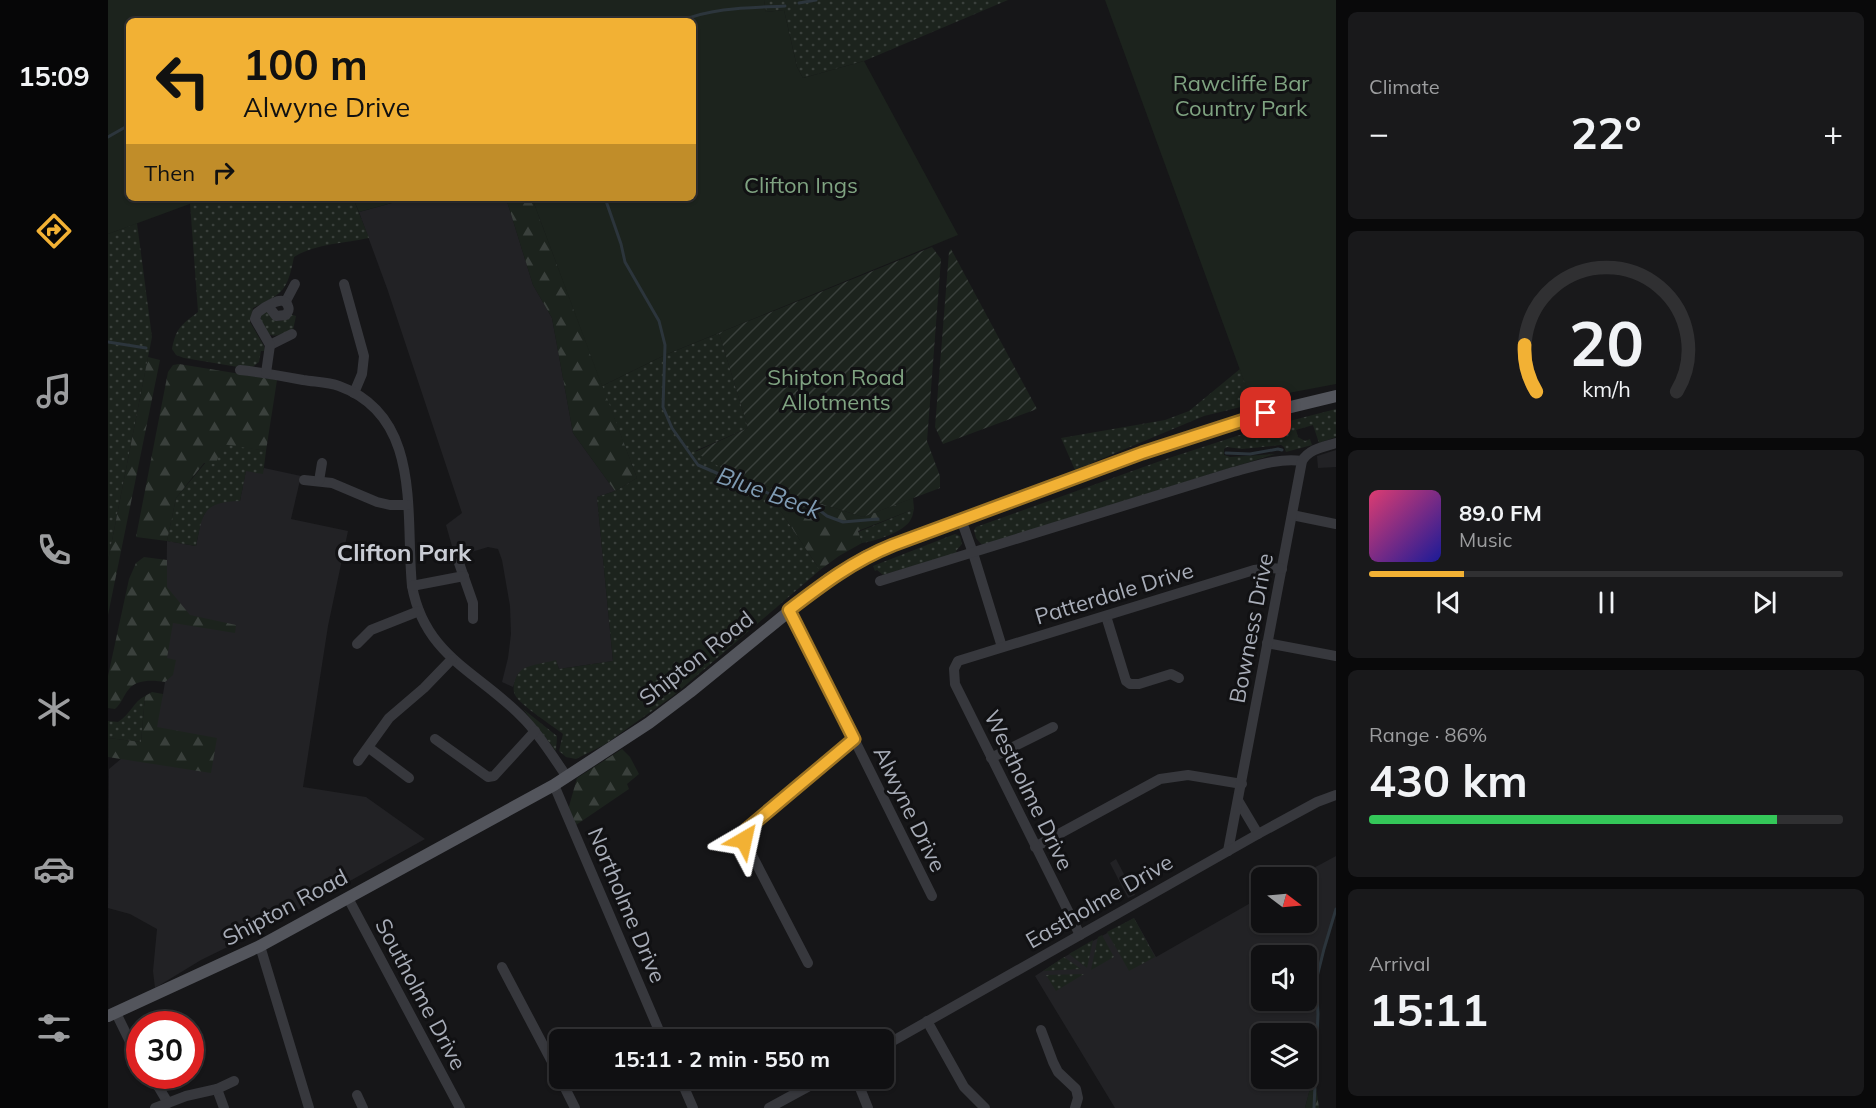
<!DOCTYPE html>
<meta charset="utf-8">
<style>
:root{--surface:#101012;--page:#19191b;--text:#f1f3f6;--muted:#9c9d9f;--line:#303032;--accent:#f2b134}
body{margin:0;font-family:Mulish,sans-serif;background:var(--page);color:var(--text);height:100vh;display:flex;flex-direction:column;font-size:22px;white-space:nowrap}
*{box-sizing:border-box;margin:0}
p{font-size:20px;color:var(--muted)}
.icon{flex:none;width:33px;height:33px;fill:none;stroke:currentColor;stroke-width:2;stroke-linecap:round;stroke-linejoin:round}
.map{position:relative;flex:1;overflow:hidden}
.sheet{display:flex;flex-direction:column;gap:12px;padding:12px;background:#09090a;width:540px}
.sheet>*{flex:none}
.top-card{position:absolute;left:18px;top:18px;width:570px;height:183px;border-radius:9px;box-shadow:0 2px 4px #0004,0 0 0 2px var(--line);background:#f2b134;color:#111;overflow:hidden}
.needle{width:39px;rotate:106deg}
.buttons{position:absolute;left:1143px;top:867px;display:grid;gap:12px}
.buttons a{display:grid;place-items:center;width:66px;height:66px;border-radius:9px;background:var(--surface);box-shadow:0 2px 4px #0004,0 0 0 2px var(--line);font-size:30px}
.speed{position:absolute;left:18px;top:1011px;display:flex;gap:12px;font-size:30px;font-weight:700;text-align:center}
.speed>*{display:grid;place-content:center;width:78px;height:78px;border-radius:50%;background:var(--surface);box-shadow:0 2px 4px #0004,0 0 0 2px var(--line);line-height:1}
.speed .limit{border:9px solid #d22;background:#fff;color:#111}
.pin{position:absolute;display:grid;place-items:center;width:51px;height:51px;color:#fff;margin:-26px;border-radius:12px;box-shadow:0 3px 9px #0006}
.me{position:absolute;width:66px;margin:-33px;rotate:36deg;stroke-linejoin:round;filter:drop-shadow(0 0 4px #0008)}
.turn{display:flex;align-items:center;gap:21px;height:126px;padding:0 18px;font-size:27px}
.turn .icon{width:78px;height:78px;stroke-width:2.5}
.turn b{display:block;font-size:42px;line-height:51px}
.then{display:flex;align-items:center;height:57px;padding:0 18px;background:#0003;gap:12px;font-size:22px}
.big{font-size:45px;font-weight:700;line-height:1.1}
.sheet .card{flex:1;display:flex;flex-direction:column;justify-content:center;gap:9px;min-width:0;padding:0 21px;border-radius:9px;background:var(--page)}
.sheet .dial{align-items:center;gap:0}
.dial svg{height:156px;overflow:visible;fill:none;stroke:var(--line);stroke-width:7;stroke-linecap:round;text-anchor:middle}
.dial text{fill:var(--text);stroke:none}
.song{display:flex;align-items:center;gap:18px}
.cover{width:72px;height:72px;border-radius:9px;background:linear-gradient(135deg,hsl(340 70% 55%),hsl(240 70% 35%))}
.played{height:6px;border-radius:3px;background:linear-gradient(90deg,var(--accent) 20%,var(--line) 20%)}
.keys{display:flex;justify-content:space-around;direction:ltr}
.heat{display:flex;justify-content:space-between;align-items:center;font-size:33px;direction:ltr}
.charge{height:9px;border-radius:4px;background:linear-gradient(90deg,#34c759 86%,var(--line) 0)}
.trip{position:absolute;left:441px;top:1029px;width:345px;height:60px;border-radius:9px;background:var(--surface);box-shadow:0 2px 4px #0004,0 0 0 2px var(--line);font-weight:700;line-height:60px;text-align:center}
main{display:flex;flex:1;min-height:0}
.dock{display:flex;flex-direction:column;width:108px;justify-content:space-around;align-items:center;background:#060607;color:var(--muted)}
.dock .icon{width:42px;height:42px}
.dock .on{color:var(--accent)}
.dock b{font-size:27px;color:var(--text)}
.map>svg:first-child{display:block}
.built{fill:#222225;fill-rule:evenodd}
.grass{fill:url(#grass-dots)}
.forest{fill:url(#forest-firs)}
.park{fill:#1c231d}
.garden{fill:url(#garden-furrows)}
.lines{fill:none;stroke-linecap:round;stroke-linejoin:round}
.stream{stroke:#2c353c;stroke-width:3}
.minor{stroke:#37383d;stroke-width:10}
.major{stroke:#53555c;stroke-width:12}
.route-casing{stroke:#9d7322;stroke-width:15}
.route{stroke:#f2b134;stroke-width:10}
.labels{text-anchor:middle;stroke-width:6;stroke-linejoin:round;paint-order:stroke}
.park-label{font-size:22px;fill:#7fa381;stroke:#111113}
.street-label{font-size:22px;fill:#a8adb8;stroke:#111113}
.water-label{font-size:24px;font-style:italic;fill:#7f9bb3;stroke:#111113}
.neighbourhood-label{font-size:24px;font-weight:bold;fill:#c9ccd4;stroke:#111113}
</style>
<main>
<nav class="dock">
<b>15:09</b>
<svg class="icon on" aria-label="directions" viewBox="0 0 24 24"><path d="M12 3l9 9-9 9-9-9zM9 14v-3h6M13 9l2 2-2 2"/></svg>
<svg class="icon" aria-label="music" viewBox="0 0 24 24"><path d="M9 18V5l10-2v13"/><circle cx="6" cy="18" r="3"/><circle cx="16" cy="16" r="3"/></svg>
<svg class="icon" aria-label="phone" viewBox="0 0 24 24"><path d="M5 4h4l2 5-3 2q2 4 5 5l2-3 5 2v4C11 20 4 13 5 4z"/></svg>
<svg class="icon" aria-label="climate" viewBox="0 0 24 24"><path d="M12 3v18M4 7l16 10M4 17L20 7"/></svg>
<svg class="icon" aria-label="car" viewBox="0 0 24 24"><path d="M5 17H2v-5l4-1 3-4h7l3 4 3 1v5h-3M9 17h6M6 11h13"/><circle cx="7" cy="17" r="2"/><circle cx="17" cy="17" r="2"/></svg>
<svg class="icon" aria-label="filters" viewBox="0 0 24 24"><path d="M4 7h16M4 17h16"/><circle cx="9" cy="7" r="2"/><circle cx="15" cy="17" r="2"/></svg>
</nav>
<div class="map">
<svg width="1228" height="1108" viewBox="0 0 1228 1108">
<defs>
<pattern id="grass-dots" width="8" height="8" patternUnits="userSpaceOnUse" patternTransform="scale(1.5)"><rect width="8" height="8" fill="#1c231d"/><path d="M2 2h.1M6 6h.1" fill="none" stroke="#3a403c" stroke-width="1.8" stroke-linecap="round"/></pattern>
<pattern id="forest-firs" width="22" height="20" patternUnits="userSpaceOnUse" patternTransform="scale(1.5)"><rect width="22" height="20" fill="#1c231d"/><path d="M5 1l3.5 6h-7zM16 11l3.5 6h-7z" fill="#3a403c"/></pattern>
<pattern id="garden-furrows" width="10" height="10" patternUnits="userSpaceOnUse" patternTransform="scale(1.5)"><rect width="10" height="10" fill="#1c231d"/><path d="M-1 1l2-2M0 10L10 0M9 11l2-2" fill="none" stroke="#3a403c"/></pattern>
</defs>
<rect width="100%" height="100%" fill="#161618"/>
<g class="built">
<path d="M 302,198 L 398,198 L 425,285 L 444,318 L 465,433 L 507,491 L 489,497 L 505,661 L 451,669 L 448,661 L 410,674 L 405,687 L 394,682 L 400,658 L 403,634 L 402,606 L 394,560 L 390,549 L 380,547 L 347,557 L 338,525 L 354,513 L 280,291 L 251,212 Z"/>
<path d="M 1228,450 L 1228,467 L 1210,468 L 1209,456 Z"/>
<path d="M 156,468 L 193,476 L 183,519 L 240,531 L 220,626 L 195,787 L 258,797 L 317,839 L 156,929 L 93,960 L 47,988 L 45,971 L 49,929 L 22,914 L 0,908 L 1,769 L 33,742 L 55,694 L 57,682 L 59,541 L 88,546 L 93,520 L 100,508 L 113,501 L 132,501 L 138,470 L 154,473 Z"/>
<path d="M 1228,856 L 1228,909 L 1216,949 L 1208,981 L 1210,1014 L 1206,1073 L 1197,1108 L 1007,1108 L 927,976 L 958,956 L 1026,918 L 1048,957 L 1153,897 L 1154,922 L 1198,922 L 1198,878 L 1189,877 ZM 1154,956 L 1198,956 L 1198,1000 L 1154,1000 ZM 1154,1034 L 1198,1034 L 1198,1078 L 1154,1078 Z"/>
<path d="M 1008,859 L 1027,895 L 1020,898 L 1002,863 Z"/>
</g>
<g class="grass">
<path d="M 656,0 L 900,0 L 756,61 L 695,78 L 689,67 L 676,10 L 658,12 Z"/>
<path d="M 98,198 L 245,198 L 261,238 C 237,243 207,244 186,257 C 179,291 176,293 145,308 L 142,322 L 156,346 L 157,351 L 153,351 L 151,362 L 142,369 L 76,358 L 68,355 L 64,349 C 68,328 73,325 90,312 L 82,203 Z"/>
<path d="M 29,223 L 44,337 L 0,561 L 0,234 Z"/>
<path d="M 158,311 L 171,321 L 179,319 L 181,314 L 188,316 L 185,330 C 162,340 158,338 151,314 Z"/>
<path d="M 611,333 L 640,428 L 587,451 L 627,476 L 655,485 L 712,570 L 565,696 L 496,745 L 468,759 L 458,757 L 451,751 L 455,734 C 445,726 412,705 407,695 C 403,687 408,673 415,669 C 424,664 438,663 448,660 L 451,669 L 505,661 L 489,497 L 507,491 L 529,478 L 494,386 L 557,355 Z"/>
<path d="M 1132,369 L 1145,404 L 1096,416 L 967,470 L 953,438 L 1057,420 L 1081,411 Z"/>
<path d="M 1228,409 L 1228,437 L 1211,443 L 1205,425 L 1188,430 L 1190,437 L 1197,441 L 1202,439 L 1204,445 L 1178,452 L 1176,447 L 1173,445 L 1134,449 L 1119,447 L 1116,449 L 1116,455 L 1122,457 L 1167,454 L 877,544 L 873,544 L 868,538 L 866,530 L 868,527 L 1055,460 L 1147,430 Z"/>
<path d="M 114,443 L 158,451 L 155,474 L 138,471 L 132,501 C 94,502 95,513 88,546 L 59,541 L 68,498 Z"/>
<path d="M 806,509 C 805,512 805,516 803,519 C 797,532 767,541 754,543 L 750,532 Z"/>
<path d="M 847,534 L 852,536 L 854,544 L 848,551 L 849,553 L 775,575 L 769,570 L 767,571 L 765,566 Z"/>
<path d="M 37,696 L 33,742 L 0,738 L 0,721 L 10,722 C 22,715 25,702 37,696 Z"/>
<path d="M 415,709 L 449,736 L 448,751 Z"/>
<path d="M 1026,918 L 1047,957 L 1021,971 L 999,932 Z"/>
<path d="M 994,935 L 1006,957 L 983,970 L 990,937 Z"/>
<path d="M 985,940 L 979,968 L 961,954 Z"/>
<path d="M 956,957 L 973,969 L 935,971 Z"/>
<path d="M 976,974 L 948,991 L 938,975 Z"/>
</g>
<g class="forest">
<path d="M 398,198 L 424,198 L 529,478 L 507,491 L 465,433 L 444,318 L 425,285 Z"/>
<path d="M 40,357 L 52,360 L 0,615 L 0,561 Z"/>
<path d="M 71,364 L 169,380 L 158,451 L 114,444 L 108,464 L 96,463 L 68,498 L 59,541 L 28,537 L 60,372 L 65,365 Z"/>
<path d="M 655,485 L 755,517 L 805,498 L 806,509 L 750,531 L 754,543 L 731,556 L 712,570 Z"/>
<path d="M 36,557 L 59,560 L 59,587 L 82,615 L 128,625 L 127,633 L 65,623 L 59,658 L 68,660 L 65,675 L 57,682 C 45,680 29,679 21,689 C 15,696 14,703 7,709 L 0,708 L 0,676 L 21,579 L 28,563 Z"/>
<path d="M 44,692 L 55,694 L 49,727 L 109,738 L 103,773 L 0,757 L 0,738 L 33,742 L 37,696 Z"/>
<path d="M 514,749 L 522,757 L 531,774 L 519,784 L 521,789 L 468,825 L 460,810 L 469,778 Z"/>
<path d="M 1206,1073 L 1211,1108 L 1197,1108 Z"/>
</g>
<g class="park">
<path d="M 0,0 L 656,0 L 658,12 L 676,10 L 689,67 L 695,78 L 756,61 L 850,235 L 557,355 L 494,386 L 424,198 L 585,198 L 585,21 L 21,21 L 21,198 L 98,198 L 0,234 Z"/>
<path d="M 997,0 L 1228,0 L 1228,384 L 1143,400 Z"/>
<path d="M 245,198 L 302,198 L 251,212 Z"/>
</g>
<g class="garden">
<path d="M 824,247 L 833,259 L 819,441 L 832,476 L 832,488 L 755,517 L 627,476 L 587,452 L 640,428 L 611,333 Z"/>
<path d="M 843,249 L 929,409 L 835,444 L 827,427 L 841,252 Z"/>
</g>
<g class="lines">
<g class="stream">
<path d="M 691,3 L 708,0"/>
<path d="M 573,21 C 606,7 642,8 677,6"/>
<path d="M 0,137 L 21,125"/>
<path d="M 497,198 L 513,244 L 517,262 L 551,321 L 557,345 L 555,407 L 564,428 L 590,465 L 611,474 L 624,483 L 653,490 L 686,505 L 706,506 L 719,516 L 735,522 L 770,519"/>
<path d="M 0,342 L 38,348"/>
<path d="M 1118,453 L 1142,454 L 1170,449 L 1174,450"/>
<path d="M 1206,1108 L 1210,1014 L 1208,981 L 1216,949 L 1228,909"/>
</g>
<g class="minor">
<path d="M 236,284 L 256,356 L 254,374 L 246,393"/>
<path d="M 178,301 L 187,284"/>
<path d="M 162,345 L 184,334"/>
<path d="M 132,370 C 153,372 174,376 195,380 C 207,382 220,382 231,386 C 315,416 297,516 304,586 C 317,657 371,672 415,718 C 432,735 445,757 459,777"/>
<path d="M 158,373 L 162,345 L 147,319 L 149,313 C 155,308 176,293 180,306 C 182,311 180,311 178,315 L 168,316 L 161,307"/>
<path d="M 196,480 L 224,483 L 269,502 L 282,505 L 299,505"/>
<path d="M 211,481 L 214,463"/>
<path d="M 1184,515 L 1228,524"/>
<path d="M 853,519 L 865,553 L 894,647"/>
<path d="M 351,563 L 365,603 L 365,619"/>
<path d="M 772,581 L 1125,472 C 1148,466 1169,458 1194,461"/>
<path d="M 304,586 L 356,576"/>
<path d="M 682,610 L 824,896"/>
<path d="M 998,616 L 1018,681 L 1022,684 L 1031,684 L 1063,674 L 1071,678"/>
<path d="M 1159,643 L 1228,656"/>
<path d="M 249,644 L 263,630 L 311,611"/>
<path d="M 327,739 L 380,777 L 386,776 L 427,731"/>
<path d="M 261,748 L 301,778"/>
<path d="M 883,758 L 945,727"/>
<path d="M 250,761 L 281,718 L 316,688 L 344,659"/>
<path d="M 446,785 L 555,1040"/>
<path d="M 1131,802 L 1150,834"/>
<path d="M 927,847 L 1052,779 L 1080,775 L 1134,784"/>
<path d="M 1120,851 L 1194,461 C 1201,449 1215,447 1228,443"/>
<path d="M 240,898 L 352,1108"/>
<path d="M 972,935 L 847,684 L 846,669 L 850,661 L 1146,570 L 1163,568 L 1174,569"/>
<path d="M 152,946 L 201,1108"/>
<path d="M 700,963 L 636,840 L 636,833 L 639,829 L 746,739"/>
<path d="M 394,967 L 452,1077"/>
<path d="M 8,1013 L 32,1062"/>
<path d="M 819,1021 L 856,1087 L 877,1108"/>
<path d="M 933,1030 L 945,1062 L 950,1072 L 968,1089 L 970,1098 L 967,1108"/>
<path d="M 776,1046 L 1150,834 L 1209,802 L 1228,795"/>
<path d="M 44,1076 L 60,1103"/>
<path d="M 452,1078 L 467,1108"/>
<path d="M 572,1078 L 585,1108"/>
<path d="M 748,1078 L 760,1108"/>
<path d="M 109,1089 L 116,1108"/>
<path d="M 249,1095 L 255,1108"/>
<path d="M 47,1108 L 78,1096 L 109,1089 L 126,1081"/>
<path d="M 661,1108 L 716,1078"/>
</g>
<path class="major" d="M 0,1016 L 152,946 L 446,785 L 541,723 L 582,692 L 722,578 L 758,556 L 848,521 L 1034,453 L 1158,413 L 1228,396"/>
</g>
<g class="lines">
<defs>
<path id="route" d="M 636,840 L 636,833 L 639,829 L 746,739 L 681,610 C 715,584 745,561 785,545 L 1034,453 L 1158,413"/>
</defs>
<use href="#route" class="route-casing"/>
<use href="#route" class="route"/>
</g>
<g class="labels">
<g class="park-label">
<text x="1133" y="91">Rawcliffe Bar<tspan x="1133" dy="25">Country Park</tspan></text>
<text x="693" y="193">Clifton Ings</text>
<text x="728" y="385">Shipton Road<tspan x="728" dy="25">Allotments</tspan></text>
</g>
<g class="street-label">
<text transform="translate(1006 593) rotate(-17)" y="8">Patterdale Drive</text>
<text transform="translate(1143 628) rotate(-79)" y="8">Bowness Drive</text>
<text transform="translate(588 658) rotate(-38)" y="8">Shipton Road</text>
<text transform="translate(921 790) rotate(64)" y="8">Westholme Drive</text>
<text transform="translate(802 809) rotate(64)" y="8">Alwyne Drive</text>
<text transform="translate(991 901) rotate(-30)" y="8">Eastholme Drive</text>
<text transform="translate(519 905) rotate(67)" y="8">Northolme Drive</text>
<text transform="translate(177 907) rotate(-28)" y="8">Shipton Road</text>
<text transform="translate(313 994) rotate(62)" y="8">Southolme Drive</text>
</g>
<g class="water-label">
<text transform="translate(661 493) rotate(20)" y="8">Blue Beck</text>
</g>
<g class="neighbourhood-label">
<text x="296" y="561">Clifton Park</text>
</g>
</g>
</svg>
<div class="buttons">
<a><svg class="needle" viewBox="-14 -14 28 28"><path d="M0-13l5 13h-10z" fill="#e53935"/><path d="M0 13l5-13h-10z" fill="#9c9d9f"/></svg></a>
<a><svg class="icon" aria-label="sound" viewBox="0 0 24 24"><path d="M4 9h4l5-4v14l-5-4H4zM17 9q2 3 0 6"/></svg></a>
<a><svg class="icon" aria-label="layers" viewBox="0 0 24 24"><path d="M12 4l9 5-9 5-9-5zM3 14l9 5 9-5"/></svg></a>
</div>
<div class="speed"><div class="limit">30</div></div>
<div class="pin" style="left:1158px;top:413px;background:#d93025"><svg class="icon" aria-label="arrive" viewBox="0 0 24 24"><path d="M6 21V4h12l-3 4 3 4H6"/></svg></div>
<svg class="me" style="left:636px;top:840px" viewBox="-20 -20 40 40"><path d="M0-17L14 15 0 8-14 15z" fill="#f2b134" stroke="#fff" stroke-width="4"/></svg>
<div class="trip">15:11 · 2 min · 550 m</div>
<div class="top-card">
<div class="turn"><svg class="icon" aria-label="left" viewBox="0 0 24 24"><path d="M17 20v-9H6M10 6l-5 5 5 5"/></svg><div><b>100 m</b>Alwyne Drive</div></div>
<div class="then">Then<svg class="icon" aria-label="right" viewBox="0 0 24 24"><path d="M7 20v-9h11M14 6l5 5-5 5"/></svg></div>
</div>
</div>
<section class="sheet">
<div class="card"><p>Climate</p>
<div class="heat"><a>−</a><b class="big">22°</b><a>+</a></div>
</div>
<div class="card dial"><svg viewBox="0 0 100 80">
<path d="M14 69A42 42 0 1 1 86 69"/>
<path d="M14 69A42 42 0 0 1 8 45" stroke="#f2b134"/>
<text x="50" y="56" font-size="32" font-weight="700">20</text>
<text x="50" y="72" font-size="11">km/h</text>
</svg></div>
<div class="card">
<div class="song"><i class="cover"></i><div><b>89.0 FM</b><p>Music</p></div></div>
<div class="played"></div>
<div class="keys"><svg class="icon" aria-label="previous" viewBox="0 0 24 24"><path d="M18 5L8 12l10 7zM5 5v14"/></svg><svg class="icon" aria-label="pause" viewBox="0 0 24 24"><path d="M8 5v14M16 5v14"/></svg><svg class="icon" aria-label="next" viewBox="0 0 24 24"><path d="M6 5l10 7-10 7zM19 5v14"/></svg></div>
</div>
<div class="card"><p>Range · 86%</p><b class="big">430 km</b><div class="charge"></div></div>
<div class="card"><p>Arrival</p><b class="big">15:11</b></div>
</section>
</main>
